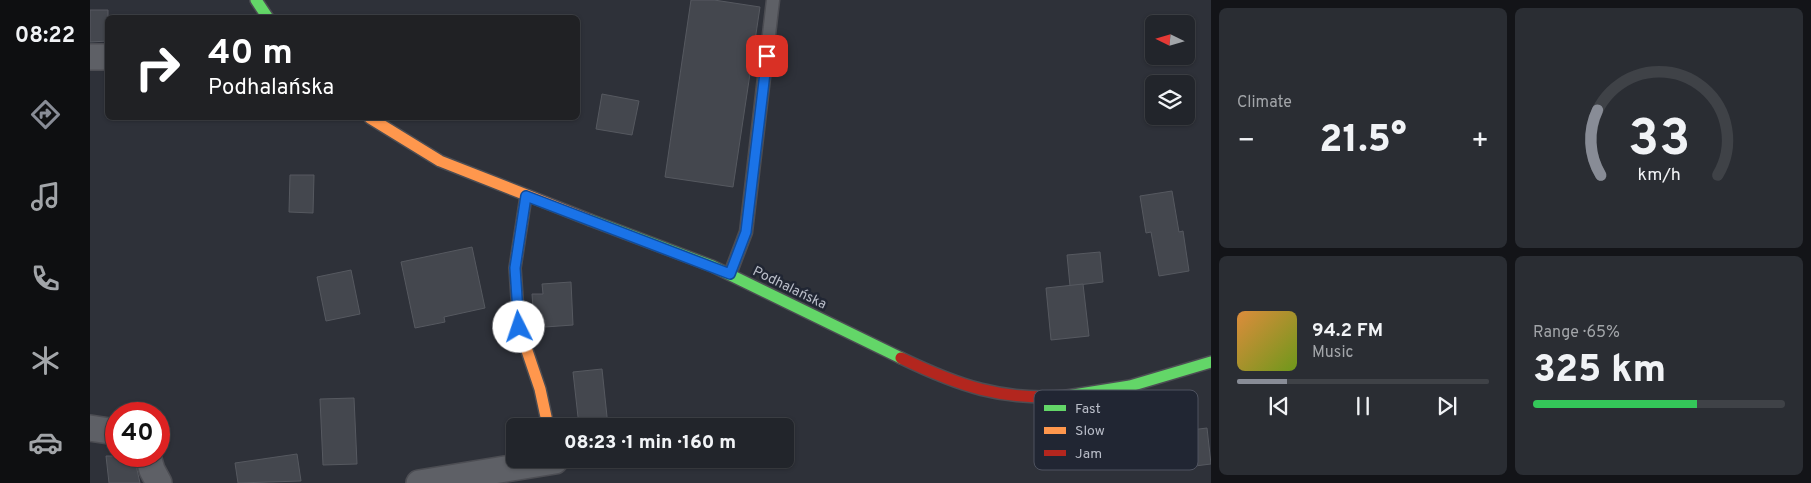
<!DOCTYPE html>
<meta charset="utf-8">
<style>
:root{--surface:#22252b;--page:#2a2d33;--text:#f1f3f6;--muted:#a2a5a9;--line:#3f4247;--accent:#888c96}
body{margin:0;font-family:Overpass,sans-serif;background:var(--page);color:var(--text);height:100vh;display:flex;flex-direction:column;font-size:19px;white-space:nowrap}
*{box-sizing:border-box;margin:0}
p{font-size:16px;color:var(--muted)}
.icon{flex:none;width:28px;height:28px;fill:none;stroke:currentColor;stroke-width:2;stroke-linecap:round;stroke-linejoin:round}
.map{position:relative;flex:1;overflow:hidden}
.drawer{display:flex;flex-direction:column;gap:8px;padding:8px;background:#131418;width:600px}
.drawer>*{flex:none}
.hud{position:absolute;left:15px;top:15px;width:475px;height:105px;border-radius:8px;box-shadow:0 1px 4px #0004,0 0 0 1px var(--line);background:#202124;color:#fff;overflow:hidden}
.needle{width:32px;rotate:275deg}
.controls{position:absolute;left:1055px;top:15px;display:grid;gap:10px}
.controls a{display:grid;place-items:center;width:50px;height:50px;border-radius:8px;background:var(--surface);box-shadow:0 1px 4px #0004,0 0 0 1px var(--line);font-size:25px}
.speed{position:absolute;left:15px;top:402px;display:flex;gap:10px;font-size:25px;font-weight:700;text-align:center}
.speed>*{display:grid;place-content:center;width:65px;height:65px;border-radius:50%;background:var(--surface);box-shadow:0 1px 4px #0004,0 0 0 1px var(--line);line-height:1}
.speed .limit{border:8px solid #d22;background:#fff;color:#111}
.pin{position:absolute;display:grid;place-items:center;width:42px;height:42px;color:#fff;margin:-21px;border-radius:10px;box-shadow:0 2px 8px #0006}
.me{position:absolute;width:55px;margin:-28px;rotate:356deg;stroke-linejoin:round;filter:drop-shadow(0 0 4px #0008)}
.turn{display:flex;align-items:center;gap:18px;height:105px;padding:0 20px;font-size:22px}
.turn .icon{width:65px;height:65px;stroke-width:2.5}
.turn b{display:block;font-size:35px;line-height:42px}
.big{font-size:38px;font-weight:800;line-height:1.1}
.drawer .tile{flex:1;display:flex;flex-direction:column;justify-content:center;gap:8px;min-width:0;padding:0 18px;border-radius:8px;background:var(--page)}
.drawer .dial{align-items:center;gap:0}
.dial svg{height:130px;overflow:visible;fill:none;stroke:var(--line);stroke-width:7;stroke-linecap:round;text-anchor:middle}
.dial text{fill:var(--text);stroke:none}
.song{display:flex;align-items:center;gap:15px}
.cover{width:60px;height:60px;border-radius:8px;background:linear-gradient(135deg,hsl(30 70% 55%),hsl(80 70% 35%))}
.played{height:5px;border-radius:2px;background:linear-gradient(90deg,var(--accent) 20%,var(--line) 20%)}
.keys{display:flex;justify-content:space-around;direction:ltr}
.heat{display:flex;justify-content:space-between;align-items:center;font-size:28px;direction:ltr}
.charge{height:8px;border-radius:4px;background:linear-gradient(90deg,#34c759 65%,var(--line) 0)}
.drawer .tiles{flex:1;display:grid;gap:8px;grid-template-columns:repeat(2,1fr)}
.trip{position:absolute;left:416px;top:418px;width:288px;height:50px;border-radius:8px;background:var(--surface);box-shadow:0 1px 4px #0004,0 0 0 1px var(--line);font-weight:800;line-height:50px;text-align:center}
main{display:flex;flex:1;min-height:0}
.tab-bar{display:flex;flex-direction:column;width:90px;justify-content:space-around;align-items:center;background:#0e0f11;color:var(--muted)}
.tab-bar .icon{width:35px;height:35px}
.tab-bar .selected{color:var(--accent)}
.tab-bar b{font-size:22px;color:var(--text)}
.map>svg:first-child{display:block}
.building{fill:#44474e;stroke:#565960}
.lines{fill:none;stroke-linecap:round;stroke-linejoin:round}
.lane-casing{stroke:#4c4d53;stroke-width:15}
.street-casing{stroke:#4c4d53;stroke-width:28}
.fast-casing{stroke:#4c4d53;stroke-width:14}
.slow-casing{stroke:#4c4d53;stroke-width:14}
.jam-casing{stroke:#4c4d53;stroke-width:14}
.lane{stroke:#5e6066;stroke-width:12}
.street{stroke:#5e6066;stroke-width:25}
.fast{stroke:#63d668;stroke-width:11}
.slow{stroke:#ff974d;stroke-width:11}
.jam{stroke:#b3261e;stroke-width:11}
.route-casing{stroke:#114b97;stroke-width:12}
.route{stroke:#1a73e8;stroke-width:9}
.labels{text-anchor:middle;stroke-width:5;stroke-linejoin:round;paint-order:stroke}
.street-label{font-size:14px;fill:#b9bdc8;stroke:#212633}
.key{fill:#212633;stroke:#4f5360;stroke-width:1}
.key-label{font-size:14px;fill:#b9bdc8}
</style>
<main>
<nav class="tab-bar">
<b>08:22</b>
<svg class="icon selected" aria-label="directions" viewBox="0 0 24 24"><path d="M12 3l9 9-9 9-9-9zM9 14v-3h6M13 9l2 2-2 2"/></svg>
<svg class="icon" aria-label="music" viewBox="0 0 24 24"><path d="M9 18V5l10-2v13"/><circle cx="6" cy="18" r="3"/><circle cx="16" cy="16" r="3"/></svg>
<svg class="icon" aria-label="phone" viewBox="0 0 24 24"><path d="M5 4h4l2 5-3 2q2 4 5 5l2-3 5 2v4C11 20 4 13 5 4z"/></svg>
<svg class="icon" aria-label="climate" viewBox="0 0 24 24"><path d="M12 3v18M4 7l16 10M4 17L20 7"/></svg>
<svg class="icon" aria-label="car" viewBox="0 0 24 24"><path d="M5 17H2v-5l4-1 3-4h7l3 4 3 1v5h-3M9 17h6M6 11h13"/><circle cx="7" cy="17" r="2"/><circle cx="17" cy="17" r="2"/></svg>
</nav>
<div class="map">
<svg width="1121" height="483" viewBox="0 0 1121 483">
<rect width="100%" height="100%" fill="#2e3139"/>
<g class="building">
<path d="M 601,0 L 624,0 L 670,7 L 643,187 L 575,177 Z"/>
<path d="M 0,10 L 18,10 L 18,41 L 0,42 Z"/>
<path d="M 512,94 L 549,101 L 542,135 L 506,129 Z"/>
<path d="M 200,175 L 224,175 L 223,213 L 199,212 Z"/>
<path d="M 1082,191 L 1089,232 L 1093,231 L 1099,271 L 1069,276 L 1061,232 L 1056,233 L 1050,196 Z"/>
<path d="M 382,247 L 395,308 L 354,317 L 355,322 L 325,328 L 311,262 Z"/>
<path d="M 1010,252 L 1013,282 L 980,286 L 977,255 Z"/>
<path d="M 261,270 L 270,314 L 236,321 L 227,277 Z"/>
<path d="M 481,282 L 483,325 L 455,327 L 455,320 L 444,321 L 442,294 L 453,294 L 452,284 Z"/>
<path d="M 993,284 L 999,336 L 961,340 L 956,288 Z"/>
<path d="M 512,369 L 518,426 L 489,426 L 483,372 Z"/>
<path d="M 264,398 L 267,464 L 233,465 L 230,399 Z"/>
<path d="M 1117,428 L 1121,464 L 1081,469 L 1078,443 L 1087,442 L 1085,432 Z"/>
<path d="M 207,454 L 211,481 L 148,483 L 145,463 Z"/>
<path d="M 16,456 L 44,456 L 50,483 L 19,483 Z"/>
</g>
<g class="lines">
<defs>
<path id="lane" d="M 640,274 L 656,232 L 683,0"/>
<g id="street">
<path d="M 0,57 L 18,57"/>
<path d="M 0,428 L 26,432"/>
<path d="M 58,456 L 62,470 L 69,483"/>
<path d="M 329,483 L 465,461"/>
</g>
<g id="fast">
<path d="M 166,0 L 178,18"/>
<path d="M 500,220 L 622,266 L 811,358"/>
<path d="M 977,396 L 1040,386 L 1121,362"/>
</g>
<g id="slow">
<path d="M 280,118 L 350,161 L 500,220"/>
<path d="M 436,196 L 425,268 L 429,327 L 450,389 L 458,426"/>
</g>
<path id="jam" d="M 811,358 C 869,386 912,401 977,396"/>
</defs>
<use href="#lane" class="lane-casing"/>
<use href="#street" class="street-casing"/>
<use href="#fast" class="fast-casing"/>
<use href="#slow" class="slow-casing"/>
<use href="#jam" class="jam-casing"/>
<use href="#lane" class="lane"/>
<use href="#street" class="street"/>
<use href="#fast" class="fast"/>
<use href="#slow" class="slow"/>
<use href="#jam" class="jam"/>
</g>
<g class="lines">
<defs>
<path id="route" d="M 429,327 L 425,268 L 436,196 L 640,274 L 656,232 L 677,56"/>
</defs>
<use href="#route" class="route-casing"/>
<use href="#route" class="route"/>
</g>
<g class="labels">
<g class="street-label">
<text transform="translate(700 287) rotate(26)" y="5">Podhalańska</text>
</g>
</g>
<rect x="944" y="390" width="164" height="80" rx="8" class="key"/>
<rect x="954" y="405" width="22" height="6" fill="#63d668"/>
<rect x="954" y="427" width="22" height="7" fill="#ff974d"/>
<rect x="954" y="450" width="22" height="6" fill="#b3261e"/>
<g class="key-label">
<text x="985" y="413">Fast</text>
<text x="985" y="435">Slow</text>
<text x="985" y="458">Jam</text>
</g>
</svg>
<div class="controls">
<a><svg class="needle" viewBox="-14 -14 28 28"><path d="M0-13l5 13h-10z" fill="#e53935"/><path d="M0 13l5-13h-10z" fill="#a2a5a9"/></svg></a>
<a><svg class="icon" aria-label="layers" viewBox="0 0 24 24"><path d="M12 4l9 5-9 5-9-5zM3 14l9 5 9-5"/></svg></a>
</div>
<div class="speed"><div class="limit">40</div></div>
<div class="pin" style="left:677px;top:56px;background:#d93025"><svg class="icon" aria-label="arrive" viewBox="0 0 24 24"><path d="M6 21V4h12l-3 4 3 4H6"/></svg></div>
<svg class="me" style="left:429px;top:327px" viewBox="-20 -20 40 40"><circle r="19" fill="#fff"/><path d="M0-13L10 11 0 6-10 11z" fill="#1a73e8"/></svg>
<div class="trip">08:23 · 1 min · 160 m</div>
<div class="hud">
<div class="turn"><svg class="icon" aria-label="right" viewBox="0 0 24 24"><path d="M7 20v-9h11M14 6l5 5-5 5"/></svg><div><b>40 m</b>Podhalańska</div></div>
</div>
</div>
<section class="drawer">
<div class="tiles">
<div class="tile"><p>Climate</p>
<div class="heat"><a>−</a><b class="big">21.5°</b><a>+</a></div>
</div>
<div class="tile dial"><svg viewBox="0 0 100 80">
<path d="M14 69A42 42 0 1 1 86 69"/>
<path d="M14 69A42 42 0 0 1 12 29" stroke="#888c96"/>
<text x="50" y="56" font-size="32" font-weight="700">33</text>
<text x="50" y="72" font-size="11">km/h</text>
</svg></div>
<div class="tile">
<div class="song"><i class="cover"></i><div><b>94.2 FM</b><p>Music</p></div></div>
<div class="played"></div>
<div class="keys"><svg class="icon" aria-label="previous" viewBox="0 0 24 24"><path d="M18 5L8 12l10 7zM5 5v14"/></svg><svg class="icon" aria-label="pause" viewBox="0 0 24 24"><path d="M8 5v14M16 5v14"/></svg><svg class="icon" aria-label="next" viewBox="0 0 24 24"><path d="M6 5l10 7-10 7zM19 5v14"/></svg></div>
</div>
<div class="tile"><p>Range · 65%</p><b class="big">325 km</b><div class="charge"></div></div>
</div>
</section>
</main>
